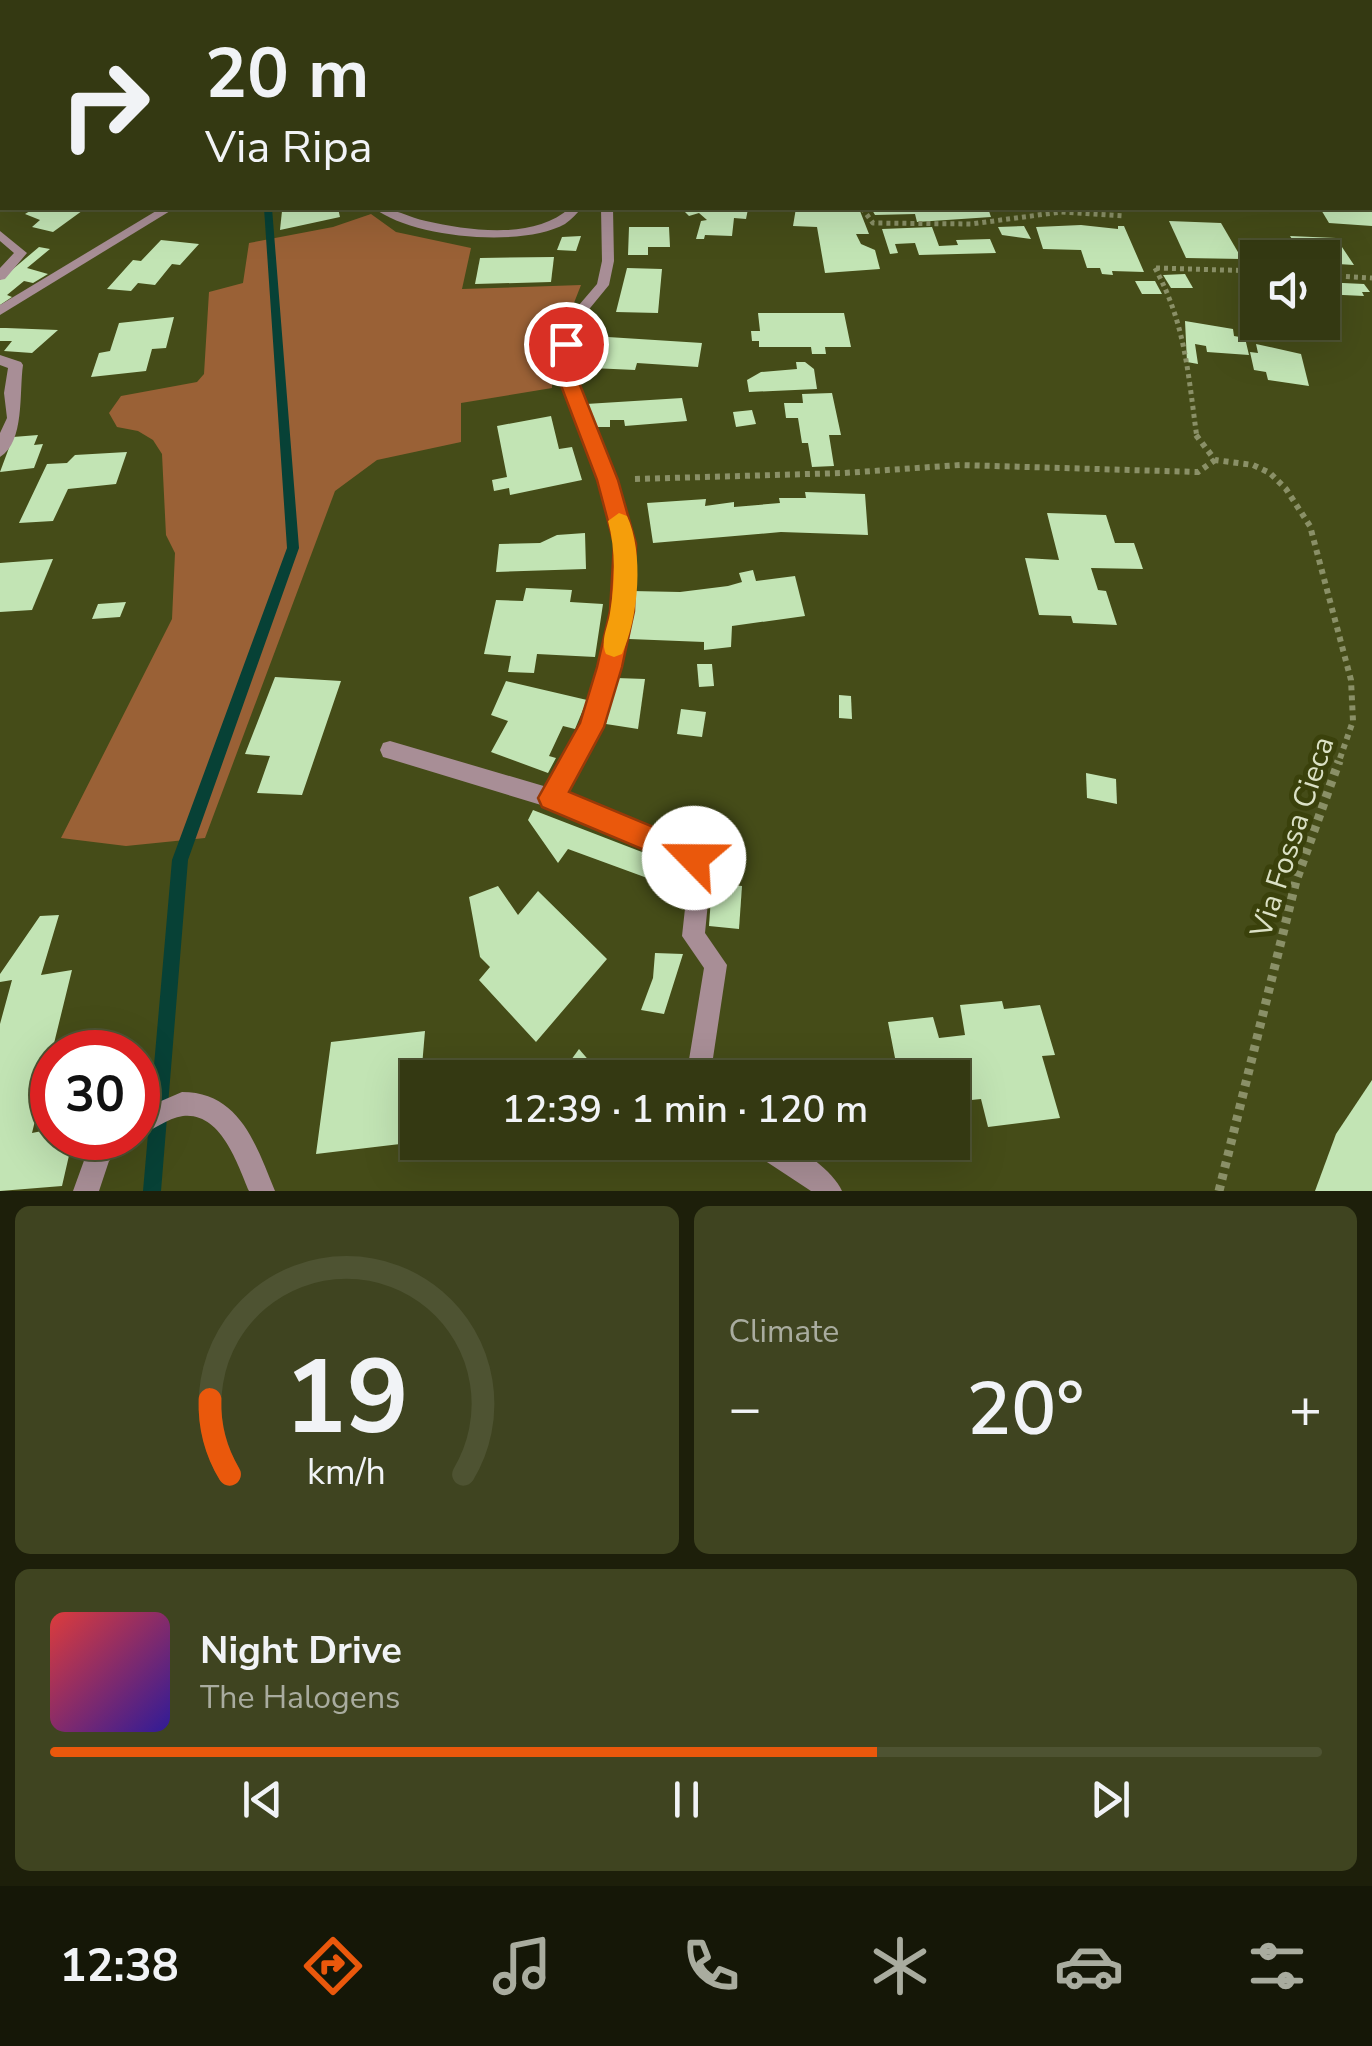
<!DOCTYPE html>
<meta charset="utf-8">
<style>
:root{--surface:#343912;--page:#3f4420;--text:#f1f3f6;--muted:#a9ac9f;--line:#4e5332;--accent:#ea580c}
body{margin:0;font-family:"Nunito Sans",sans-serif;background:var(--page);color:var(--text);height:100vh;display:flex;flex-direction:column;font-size:38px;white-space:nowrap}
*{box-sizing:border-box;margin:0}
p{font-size:32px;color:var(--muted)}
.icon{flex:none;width:55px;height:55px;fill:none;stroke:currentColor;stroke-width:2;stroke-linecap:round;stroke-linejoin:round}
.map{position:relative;height:1191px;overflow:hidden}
.side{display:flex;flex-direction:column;gap:15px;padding:15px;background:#1d1f0a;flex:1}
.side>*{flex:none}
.top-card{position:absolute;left:0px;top:0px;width:1372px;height:210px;box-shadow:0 10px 40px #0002,0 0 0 2px var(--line);background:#343912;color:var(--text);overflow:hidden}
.buttons{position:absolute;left:1240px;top:240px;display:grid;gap:20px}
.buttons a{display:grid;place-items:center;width:100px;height:100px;border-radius:0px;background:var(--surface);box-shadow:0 10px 40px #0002,0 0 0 2px var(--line);font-size:50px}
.speed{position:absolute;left:30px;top:1030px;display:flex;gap:20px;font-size:50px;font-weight:700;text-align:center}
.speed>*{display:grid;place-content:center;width:130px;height:130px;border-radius:50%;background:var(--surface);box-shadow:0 10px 40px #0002,0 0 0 2px var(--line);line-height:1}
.speed .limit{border:15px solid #d22;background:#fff;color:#111}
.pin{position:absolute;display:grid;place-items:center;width:85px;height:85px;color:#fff;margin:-42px;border:5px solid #fff;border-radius:50%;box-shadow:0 2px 10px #0007}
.me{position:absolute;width:110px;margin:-55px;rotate:293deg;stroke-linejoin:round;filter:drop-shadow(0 0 8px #0008)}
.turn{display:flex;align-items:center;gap:35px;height:210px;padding:0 40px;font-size:45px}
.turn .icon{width:130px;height:130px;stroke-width:2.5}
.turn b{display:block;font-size:70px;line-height:85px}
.big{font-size:75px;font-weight:600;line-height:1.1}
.side .widget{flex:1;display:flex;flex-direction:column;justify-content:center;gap:15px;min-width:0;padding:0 35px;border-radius:15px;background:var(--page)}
.side .dial{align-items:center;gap:0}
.dial svg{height:260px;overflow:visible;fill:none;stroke:var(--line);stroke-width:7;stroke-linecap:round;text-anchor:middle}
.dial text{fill:var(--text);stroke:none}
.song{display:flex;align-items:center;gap:30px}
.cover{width:120px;height:120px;border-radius:15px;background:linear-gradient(135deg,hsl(0 70% 55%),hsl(250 70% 35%))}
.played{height:10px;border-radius:5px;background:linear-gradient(90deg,var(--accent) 65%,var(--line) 65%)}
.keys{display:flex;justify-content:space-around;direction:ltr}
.heat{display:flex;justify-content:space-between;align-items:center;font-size:55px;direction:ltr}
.side .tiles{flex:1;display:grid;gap:15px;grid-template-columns:1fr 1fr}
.widget:last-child{grid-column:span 2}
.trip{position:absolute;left:400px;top:1060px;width:570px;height:100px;border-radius:0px;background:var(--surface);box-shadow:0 10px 40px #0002,0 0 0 2px var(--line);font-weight:600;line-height:100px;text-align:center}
.menu{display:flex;height:160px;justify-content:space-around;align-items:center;background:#151707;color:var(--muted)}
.menu .icon{width:70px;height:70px}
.menu .selected{color:var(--accent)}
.menu b{font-size:45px;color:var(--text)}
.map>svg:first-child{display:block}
.green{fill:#9a6136}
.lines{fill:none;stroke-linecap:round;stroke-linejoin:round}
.stream{fill:#074136;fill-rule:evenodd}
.building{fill:#c2e4b4}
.path-far2{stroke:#8a9067;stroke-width:5;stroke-dasharray:4 4;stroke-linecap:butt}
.path-far1{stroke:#8a9067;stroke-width:6;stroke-dasharray:5 5;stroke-linecap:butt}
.path{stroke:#8a9067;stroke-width:9;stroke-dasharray:6 6;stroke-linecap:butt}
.minor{fill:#a88e96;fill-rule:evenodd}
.route{fill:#ea580c;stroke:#983908;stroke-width:2.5}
.slow{fill:#f59e0b}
.labels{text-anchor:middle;stroke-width:10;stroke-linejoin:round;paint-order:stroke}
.street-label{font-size:30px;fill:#dbe1c5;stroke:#3a410b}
</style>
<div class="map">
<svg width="1372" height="1191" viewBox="0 0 1372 1191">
<rect width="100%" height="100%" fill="#454c18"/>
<path class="green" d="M 371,214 L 396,232 L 471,248 L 462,289 L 581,285 L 552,359 L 552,388 L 461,403 L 461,442 L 377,460 L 335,491 L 205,838 L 126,846 L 61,838 L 172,619 L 175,553 L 166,535 L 162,454 L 153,440 L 138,431 L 117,427 L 109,413 L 121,396 L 197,382 L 204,374 L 209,292 L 243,283 L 249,243 L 333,227 Z"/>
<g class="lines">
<g class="stream">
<path d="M 295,0 L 293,2 L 287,2 L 288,0 Z"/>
<path d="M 264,208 L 272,208 L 299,548 L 188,860 L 161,1191 L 143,1191 L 172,860 L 287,548 Z"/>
</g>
</g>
<g class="building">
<path d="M 35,208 L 86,208 L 53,232 L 32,227 L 40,220 L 25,214 Z"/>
<path d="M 299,208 L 338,208 L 340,217 L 280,230 L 282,211 Z"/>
<path d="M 681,208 L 740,208 L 748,209 L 746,219 L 734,218 L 732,236 L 705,235 L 704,239 L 696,239 L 701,221 L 707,220 L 699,213 L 689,216 Z"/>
<path d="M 796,208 L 860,211 L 869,234 L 856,234 L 861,244 L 875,250 L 880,269 L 825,273 L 817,227 L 793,226 Z"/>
<path d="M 871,208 L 988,208 L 991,217 L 917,222 L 915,214 L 875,215 Z"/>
<path d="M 1320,208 L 1372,208 L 1372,226 L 1329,223 Z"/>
<path d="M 1169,221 L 1221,223 L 1242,259 L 1186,258 Z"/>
<path d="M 1081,225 L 1118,229 L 1118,226 L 1124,226 L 1144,272 L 1112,271 L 1113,275 L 1102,274 L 1100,268 L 1087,268 L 1081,250 L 1043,249 L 1036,227 Z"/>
<path d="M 1024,226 L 1031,239 L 1002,235 L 998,227 Z"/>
<path d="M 629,227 L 669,227 L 670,247 L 648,247 L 648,255 L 628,255 Z"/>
<path d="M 932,227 L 939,246 L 958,245 L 956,240 L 990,239 L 996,253 L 919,255 L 915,243 L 895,244 L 898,253 L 890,254 L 882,229 Z"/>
<path d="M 581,236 L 576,251 L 557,250 L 562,237 Z"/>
<path d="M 1290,236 L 1336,238 L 1354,265 L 1322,263 L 1322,258 L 1284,258 L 1277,245 L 1296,245 Z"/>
<path d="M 161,240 L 199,244 L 180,265 L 172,264 L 155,285 L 138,283 L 131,291 L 107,289 L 133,260 L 141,261 Z"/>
<path d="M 39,247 L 50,249 L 27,268 L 48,274 L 33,283 L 24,281 L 7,295 L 12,297 L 0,305 L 0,280 Z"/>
<path d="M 554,257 L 551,282 L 475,284 L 480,258 Z"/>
<path d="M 627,268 L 662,269 L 658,313 L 616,312 Z"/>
<path d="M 1185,274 L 1193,288 L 1171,288 L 1163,275 Z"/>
<path d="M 1135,281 L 1155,281 L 1162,294 L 1142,294 Z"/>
<path d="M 1322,282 L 1364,284 L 1370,292 L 1362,292 L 1364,296 L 1322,294 Z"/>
<path d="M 758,313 L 844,313 L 851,347 L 825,347 L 826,354 L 812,354 L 811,347 L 759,347 L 759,341 L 752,341 L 751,331 L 760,331 Z"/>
<path d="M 174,317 L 166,348 L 152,349 L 146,371 L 91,377 L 99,353 L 110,351 L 119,323 Z"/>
<path d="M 1185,321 L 1233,329 L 1234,336 L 1245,338 L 1249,355 L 1207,352 L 1206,346 L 1195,344 L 1198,364 L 1187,362 Z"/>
<path d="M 0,328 L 6,328 L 58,330 L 32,353 L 4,351 L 12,341 L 0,341 Z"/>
<path d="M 592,336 L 702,343 L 698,367 L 637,363 L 635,370 L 592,368 L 597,349 L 589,348 Z"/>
<path d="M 1256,344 L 1301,354 L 1309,386 L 1268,380 L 1266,372 L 1254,370 L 1250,352 L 1258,353 Z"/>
<path d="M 796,362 L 805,362 L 814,369 L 817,389 L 749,392 L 747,380 L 761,372 L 797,369 Z"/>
<path d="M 832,393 L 841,435 L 829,435 L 834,466 L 812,467 L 808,443 L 802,443 L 798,418 L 786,418 L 784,403 L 803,403 L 802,394 Z"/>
<path d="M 682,398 L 687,421 L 625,426 L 624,420 L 610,420 L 610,427 L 592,427 L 586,404 Z"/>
<path d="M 752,410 L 756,424 L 736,427 L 733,412 Z"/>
<path d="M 551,416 L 559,449 L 572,447 L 582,480 L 510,495 L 509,488 L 494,491 L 492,480 L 507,477 L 497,426 Z"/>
<path d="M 38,435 L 34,445 L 43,444 L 34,468 L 0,472 L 13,437 Z"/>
<path d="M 127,452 L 116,484 L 68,489 L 53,521 L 19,523 L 47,464 L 67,463 L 75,455 Z"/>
<path d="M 805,492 L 865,494 L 868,535 L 781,532 L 653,543 L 647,503 L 706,499 L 705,506 L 734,502 L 734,507 L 780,503 L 779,498 L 806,498 Z"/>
<path d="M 1047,513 L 1106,515 L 1115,543 L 1134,543 L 1143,569 L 1091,568 L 1098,590 L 1106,591 L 1117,625 L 1073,623 L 1071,616 L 1039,615 L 1025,558 L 1059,560 Z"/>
<path d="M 585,533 L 586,569 L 496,572 L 499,544 L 540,543 L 557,535 Z"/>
<path d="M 53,559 L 32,610 L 0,612 L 0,563 Z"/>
<path d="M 753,570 L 756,581 L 795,576 L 805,616 L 732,626 L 731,647 L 704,650 L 704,642 L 629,639 L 632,591 L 680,592 L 728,586 L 742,582 L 739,573 Z"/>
<path d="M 526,588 L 572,590 L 570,602 L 603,604 L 595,657 L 537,654 L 534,673 L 508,672 L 511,656 L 484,654 L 496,600 L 523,601 Z"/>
<path d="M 126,602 L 120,617 L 92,619 L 98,604 Z"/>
<path d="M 697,664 L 712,664 L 714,686 L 699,687 Z"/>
<path d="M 275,677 L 341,681 L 302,795 L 257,793 L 270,756 L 245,754 Z"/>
<path d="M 616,678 L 645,679 L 638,729 L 606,724 Z"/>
<path d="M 506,681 L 587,700 L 575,729 L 563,726 L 549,756 L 556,758 L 548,773 L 491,752 L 508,721 L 491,715 Z"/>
<path d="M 839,695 L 851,696 L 852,719 L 839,718 Z"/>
<path d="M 681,709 L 706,712 L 702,737 L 677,734 Z"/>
<path d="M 1086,773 L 1116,779 L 1117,804 L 1087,798 Z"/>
<path d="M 533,810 L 686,869 L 680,890 L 568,849 L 558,863 L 528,820 Z"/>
<path d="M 712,883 L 742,886 L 739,929 L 709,926 Z"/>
<path d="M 498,886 L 518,915 L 538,891 L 607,959 L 536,1042 L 479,980 L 490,967 L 480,957 L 469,897 Z"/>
<path d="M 59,915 L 41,975 L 72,970 L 32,1133 L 52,1129 L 52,1138 L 73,1138 L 62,1186 L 0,1191 L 0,1024 L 12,980 L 0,982 L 0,974 L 40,916 Z"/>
<path d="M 655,953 L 683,954 L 664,1014 L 641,1010 L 653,978 Z"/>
<path d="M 1002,1001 L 1004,1009 L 1040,1005 L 1055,1055 L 1042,1056 L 1060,1118 L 988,1127 L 981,1099 L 952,1102 L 952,1078 L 912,1078 L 909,1062 L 896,1063 L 888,1022 L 933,1017 L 939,1038 L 965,1035 L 960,1005 Z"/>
<path d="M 425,1031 L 421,1078 L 418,1078 L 417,1142 L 316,1154 L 331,1042 Z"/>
<path d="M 579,1049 L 604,1078 L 558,1078 Z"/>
<path d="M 726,1059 L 748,1064 L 746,1078 L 722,1078 Z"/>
<path d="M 1372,1080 L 1372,1191 L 1315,1191 L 1336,1134 Z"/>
</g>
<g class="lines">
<g class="path-far2">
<path d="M 862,208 L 873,223 L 971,224 L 1061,212 L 1125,216"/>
<path d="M 1155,268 C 1186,325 1188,375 1197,438"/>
<path d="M 1156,268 L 1258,271"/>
<path d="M 1322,275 L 1372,278"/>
</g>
<g class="path-far1">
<path d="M 1196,435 L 1215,460 L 1253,465 L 1270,473 L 1286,489 L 1310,526 L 1351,680 L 1353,721 L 1338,764"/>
<path d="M 635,479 L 844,473 L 960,465 L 1198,472 L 1215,460"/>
</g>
<path class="path" d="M 1219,1191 L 1296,881 L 1339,761"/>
<g class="minor">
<path d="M 700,0 L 709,0 L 710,2 L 702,2 Z"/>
<path d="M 161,208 L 175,208 L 0,315 L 0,305 Z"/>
<path d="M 374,208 C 392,207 408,217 426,221 C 471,231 533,240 570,208 L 582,208 C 577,213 571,220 565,224 C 522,248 412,238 374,208 Z"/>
<path d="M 601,208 L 613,208 L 614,261 L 609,285 L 586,313 L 572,344 L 573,375 L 615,480 L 633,544 L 631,611 L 602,727 L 566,794 L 702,849 L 711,872 L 705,933 L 727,965 L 710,1078 L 686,1078 L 704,968 L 682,936 L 689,872 L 686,864 L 551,808 L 390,759 L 383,757 L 380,750 L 383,743 L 390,741 L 547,787 L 583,724 L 613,611 L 617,544 L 599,480 L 559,375 L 558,344 L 573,312 L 597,284 L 602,261 Z"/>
<path d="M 0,231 L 27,253 L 5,279 L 0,280 L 0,268 L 14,253 L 0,241 Z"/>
<path d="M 0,355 L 21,362 L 23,365 C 19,392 25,442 0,457 L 0,433 L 7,418 L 4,393 L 8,368 L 0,365 Z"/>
<path d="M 182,1092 C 240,1092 256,1145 275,1191 L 249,1191 C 237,1163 221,1112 183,1116 C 167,1118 152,1131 138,1136 L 138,1111 Z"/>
<path d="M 97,1138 L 128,1138 L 124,1147 L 109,1161 L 99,1191 L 73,1191 L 90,1144 Z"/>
<path d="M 746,1142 C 757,1142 769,1141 779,1142 C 799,1145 834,1172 842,1191 L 811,1191 L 750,1151 Z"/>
</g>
</g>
<path class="route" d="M 566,338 L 574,344 L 576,375 L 618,480 L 636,544 L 634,611 L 622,667 L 604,727 L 569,792 L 704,848 L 708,858 L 704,867 L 694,871 L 542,807 L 538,798 L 580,723 L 597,667 L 610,611 L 614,544 L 597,480 L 557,375 L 557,344 Z"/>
<path class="slow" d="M 619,513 L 627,516 C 644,552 639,617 622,654 L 614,657 L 606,654 C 600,640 608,627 610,613 C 615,584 616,550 608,521 Z"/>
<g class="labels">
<g class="street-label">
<text transform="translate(1292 837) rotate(-72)" y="10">Via Fossa Cieca</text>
</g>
</g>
</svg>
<div class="buttons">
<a><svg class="icon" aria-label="sound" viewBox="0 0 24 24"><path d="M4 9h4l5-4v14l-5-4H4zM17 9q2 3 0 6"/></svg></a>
</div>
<div class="speed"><div class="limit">30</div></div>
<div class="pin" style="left:566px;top:344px;background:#d93025"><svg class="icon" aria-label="arrive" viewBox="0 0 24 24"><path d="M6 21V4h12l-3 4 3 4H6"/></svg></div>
<svg class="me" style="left:694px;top:858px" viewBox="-20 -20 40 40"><circle r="19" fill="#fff"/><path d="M0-13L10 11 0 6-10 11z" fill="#ea580c"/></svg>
<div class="trip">12:39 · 1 min · 120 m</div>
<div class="top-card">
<div class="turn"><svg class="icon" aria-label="right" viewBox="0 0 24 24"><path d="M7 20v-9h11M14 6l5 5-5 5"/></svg><div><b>20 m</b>Via Ripa</div></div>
</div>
</div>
<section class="side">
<div class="tiles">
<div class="widget dial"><svg viewBox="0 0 100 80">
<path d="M14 69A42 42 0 1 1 86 69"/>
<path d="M14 69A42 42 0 0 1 8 46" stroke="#ea580c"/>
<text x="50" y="56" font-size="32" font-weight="700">19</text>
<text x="50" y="72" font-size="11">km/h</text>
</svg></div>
<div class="widget"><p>Climate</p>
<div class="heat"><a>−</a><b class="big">20°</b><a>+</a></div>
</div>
<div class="widget">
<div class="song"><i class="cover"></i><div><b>Night Drive</b><p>The Halogens</p></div></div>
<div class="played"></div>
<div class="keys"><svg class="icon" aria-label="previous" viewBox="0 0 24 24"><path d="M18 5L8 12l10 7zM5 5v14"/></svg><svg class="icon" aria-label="pause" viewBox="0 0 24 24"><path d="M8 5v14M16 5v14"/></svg><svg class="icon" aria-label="next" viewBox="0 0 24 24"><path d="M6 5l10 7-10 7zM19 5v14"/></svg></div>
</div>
</div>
</section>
<nav class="menu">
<b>12:38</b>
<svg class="icon selected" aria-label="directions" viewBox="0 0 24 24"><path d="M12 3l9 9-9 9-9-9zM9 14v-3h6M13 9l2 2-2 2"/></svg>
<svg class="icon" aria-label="music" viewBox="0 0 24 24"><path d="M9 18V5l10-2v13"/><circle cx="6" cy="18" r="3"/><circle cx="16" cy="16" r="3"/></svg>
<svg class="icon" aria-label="phone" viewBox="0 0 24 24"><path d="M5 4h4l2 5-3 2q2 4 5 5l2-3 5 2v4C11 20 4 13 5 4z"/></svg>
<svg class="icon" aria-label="climate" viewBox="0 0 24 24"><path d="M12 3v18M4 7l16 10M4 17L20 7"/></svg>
<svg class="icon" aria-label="car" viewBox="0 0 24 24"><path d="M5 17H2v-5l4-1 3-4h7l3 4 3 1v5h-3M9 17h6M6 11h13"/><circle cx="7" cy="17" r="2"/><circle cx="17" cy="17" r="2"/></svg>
<svg class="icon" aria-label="filters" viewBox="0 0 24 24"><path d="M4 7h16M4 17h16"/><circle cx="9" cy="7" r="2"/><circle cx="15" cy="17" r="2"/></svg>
</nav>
